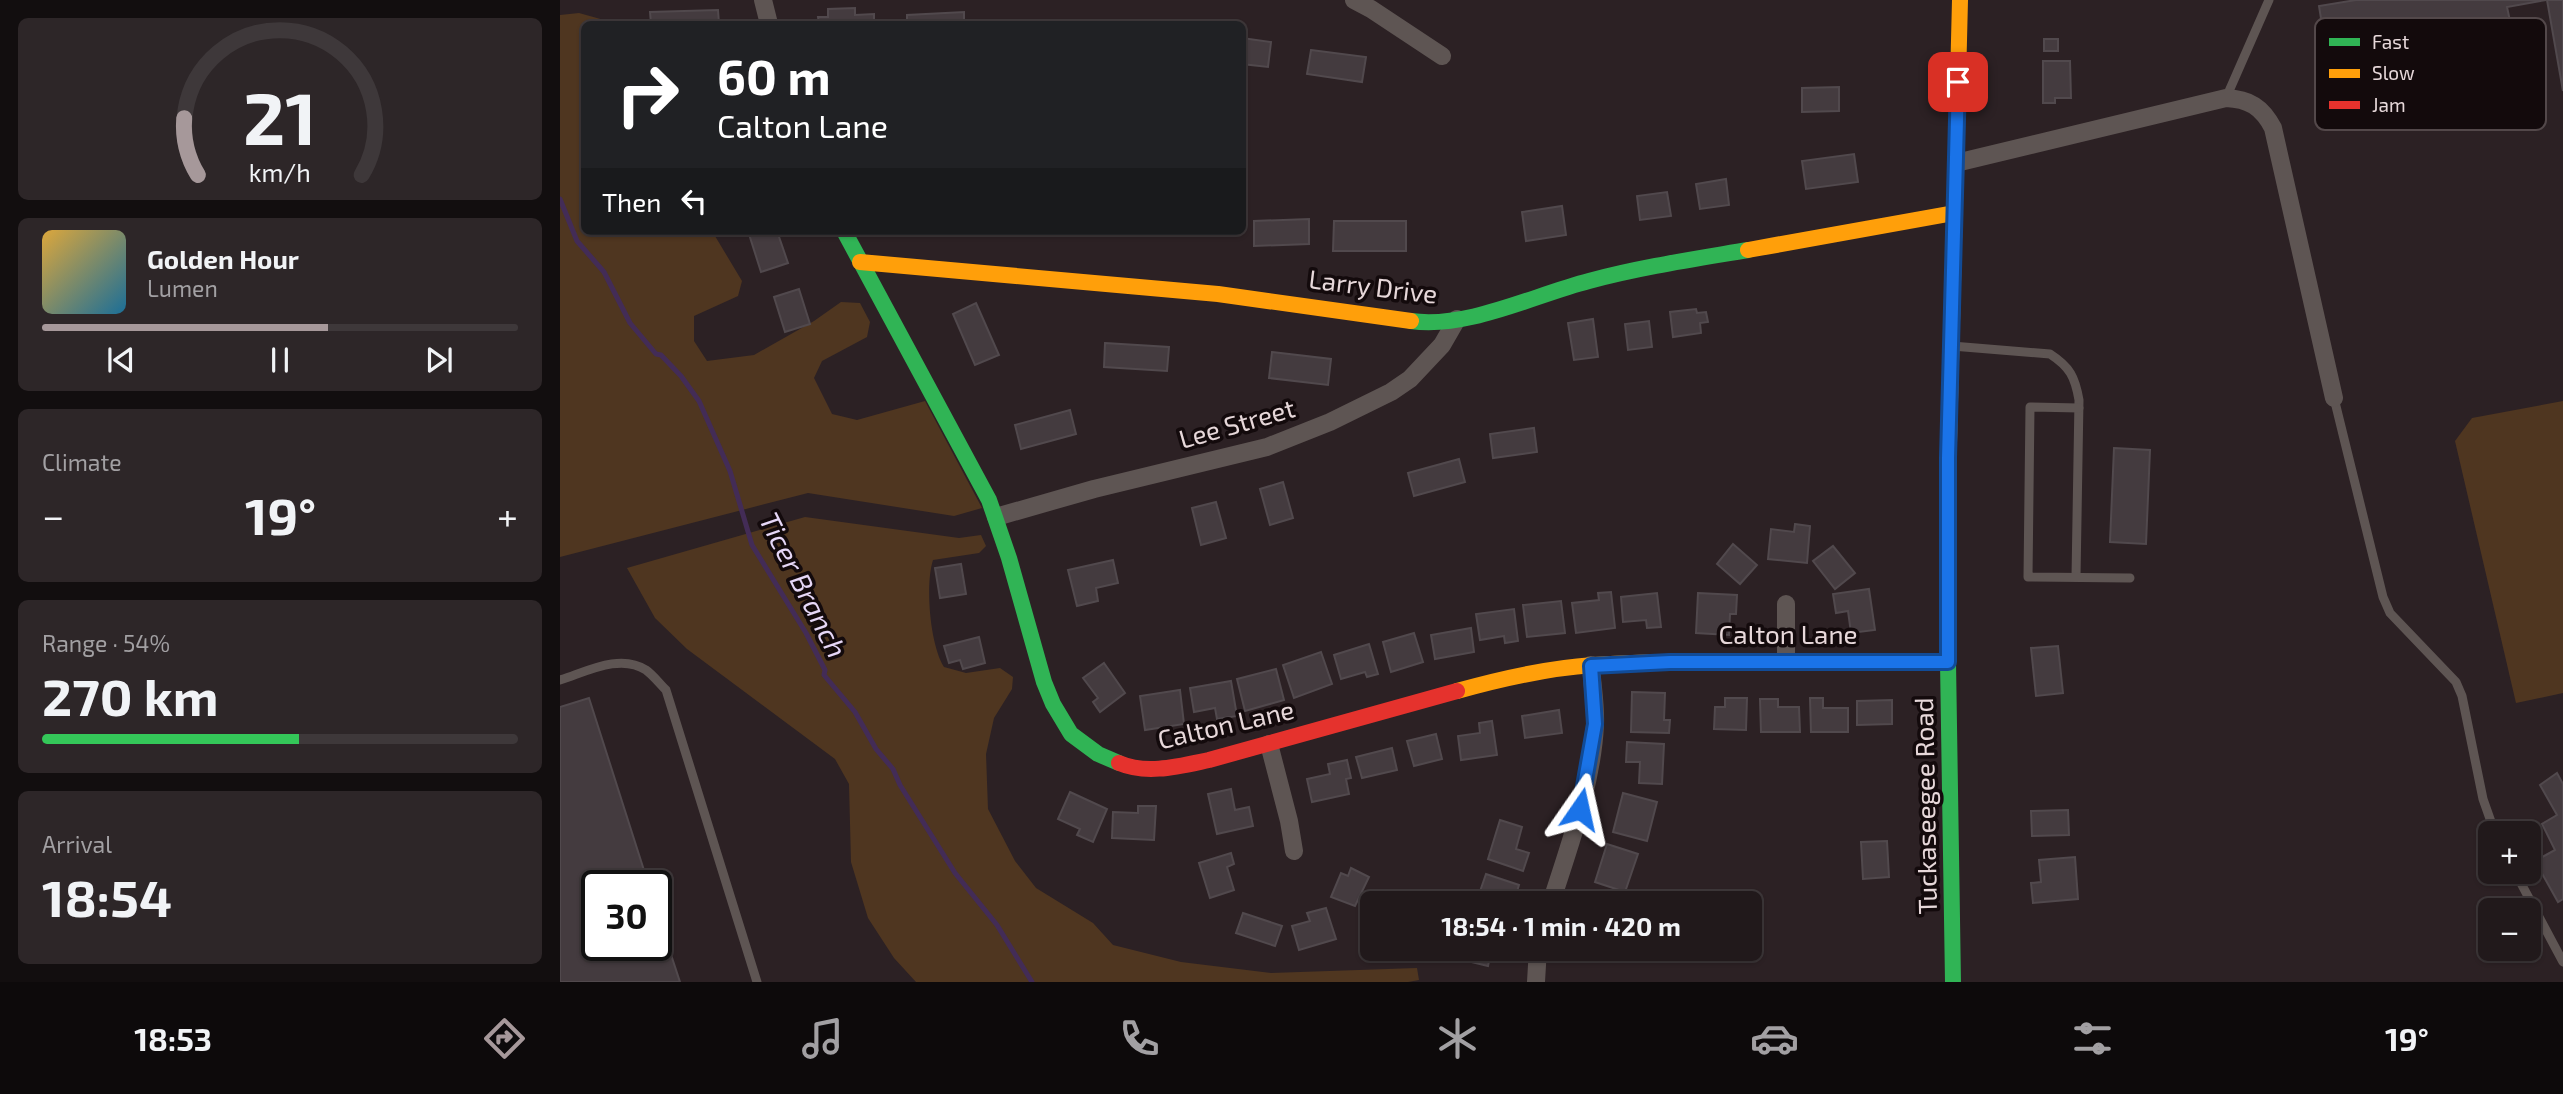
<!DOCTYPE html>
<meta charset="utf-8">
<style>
:root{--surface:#21191b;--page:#2d2628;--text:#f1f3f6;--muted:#a2a0a3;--line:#3e383a;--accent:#a6989a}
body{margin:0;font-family:"Exo 2",sans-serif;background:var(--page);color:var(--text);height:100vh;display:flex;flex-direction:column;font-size:26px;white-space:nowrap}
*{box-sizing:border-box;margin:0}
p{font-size:23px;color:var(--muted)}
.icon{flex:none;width:38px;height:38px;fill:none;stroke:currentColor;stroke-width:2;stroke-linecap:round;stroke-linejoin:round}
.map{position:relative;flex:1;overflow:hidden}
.drawer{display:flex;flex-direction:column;gap:18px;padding:18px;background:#120e0f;width:560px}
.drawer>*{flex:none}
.guide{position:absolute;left:21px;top:21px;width:665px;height:214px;border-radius:10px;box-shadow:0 2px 5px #0004,0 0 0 2px var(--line);background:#202124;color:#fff;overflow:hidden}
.tools{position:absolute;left:1918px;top:821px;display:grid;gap:14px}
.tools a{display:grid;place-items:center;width:63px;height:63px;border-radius:10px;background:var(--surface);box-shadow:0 2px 5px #0004,0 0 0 2px var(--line);font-size:35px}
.speed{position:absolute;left:21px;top:870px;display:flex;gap:14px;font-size:35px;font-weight:700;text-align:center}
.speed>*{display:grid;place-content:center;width:91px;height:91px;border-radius:50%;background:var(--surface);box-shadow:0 2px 5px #0004,0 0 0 2px var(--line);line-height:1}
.speed .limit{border:4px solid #111;border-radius:10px;background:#fff;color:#111}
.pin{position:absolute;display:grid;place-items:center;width:60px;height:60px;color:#fff;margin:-30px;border-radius:14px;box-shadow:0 4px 10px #0006}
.me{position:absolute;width:77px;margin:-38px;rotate:11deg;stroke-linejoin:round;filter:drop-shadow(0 0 5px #0008)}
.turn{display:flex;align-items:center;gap:24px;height:147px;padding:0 21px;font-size:32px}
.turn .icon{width:91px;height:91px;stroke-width:2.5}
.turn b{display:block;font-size:49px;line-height:60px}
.then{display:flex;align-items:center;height:66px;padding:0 21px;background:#0003;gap:14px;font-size:26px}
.big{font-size:52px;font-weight:700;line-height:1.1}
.drawer .widget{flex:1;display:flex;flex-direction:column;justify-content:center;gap:10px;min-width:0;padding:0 24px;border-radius:10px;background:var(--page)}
.drawer .dial{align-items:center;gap:0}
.dial svg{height:182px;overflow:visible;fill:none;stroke:var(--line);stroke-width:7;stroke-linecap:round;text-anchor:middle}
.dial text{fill:var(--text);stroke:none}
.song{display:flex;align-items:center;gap:21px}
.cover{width:84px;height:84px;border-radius:10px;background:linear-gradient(135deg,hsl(40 70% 55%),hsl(200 70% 35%))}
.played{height:7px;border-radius:4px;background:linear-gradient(90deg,var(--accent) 60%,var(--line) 60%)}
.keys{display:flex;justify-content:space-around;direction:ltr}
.heat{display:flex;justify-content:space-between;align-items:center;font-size:38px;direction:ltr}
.charge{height:10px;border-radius:5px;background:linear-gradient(90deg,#34c759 54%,var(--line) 0)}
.trip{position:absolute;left:800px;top:891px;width:402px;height:70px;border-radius:10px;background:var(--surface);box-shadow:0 2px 5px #0004,0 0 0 2px var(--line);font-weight:700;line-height:70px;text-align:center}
.menu{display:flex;height:112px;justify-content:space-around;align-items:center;background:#0d0a0b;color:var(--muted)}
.menu .icon{width:49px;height:49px}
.menu .selected{color:var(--accent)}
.menu b{font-size:32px;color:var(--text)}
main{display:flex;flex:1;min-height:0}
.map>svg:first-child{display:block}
.green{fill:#4f3620}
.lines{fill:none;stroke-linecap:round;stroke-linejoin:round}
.stream{stroke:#432c56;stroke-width:5}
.building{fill:#443b3f;stroke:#51494d;stroke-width:2}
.lane{stroke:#5e5553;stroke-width:9}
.street{stroke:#5e5553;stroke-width:18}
.fast{stroke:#30b455;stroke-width:16}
.slow{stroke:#ff9f0a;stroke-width:16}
.jam{stroke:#e5322d;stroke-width:16}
.route-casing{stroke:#114b97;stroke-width:18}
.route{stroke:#1a73e8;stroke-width:12}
.labels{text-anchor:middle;stroke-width:7;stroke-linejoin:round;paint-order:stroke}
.street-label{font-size:26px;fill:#e7d8da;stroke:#130a0c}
.water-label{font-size:28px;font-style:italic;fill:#e6d7f7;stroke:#130a0c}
.key{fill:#130a0c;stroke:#53484a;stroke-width:2}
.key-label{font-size:19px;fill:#e7d8da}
</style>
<main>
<section class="drawer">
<div class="widget dial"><svg viewBox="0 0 100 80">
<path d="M14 69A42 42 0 1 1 86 69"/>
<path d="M14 69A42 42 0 0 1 8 44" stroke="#a6989a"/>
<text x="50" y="56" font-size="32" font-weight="700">21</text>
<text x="50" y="72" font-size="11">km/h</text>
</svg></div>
<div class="widget">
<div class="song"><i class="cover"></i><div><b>Golden Hour</b><p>Lumen</p></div></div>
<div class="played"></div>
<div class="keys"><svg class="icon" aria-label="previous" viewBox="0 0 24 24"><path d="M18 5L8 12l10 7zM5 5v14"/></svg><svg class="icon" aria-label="pause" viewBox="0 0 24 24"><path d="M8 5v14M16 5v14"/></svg><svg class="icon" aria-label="next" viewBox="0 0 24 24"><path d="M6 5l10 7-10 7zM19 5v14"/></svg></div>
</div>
<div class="widget"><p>Climate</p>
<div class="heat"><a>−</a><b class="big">19°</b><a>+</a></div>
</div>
<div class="widget"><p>Range · 54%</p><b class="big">270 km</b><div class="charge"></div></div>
<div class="widget"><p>Arrival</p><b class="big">18:54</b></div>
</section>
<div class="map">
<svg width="2003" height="982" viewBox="0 0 2003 982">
<rect width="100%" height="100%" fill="#2c2124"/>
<g class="green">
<path d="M 19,13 L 44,20 L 48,24 L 24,24 L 24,231 L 152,231 L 182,281 L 178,296 L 134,316 L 134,341 L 147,361 L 194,355 L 254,321 L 281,302 L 300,303 L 310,322 L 307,337 L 262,361 L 254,378 L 272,414 L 297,420 L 365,401 L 422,508 L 394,516 L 248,493 L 0,557 L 0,15 Z"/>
<path d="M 2003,401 L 2003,693 L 1956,703 L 1895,441 L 1912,418 Z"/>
<path d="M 245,517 L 399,538 L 421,535 L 426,546 L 419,553 L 373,560 C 365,585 370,645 384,667 L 406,673 L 440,668 L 453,677 L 452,689 L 434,718 L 426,754 L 428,809 L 455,861 L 476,888 L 533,923 L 553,945 L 621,962 L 711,973 L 857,968 L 859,980 L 848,982 L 356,982 L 334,958 L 308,918 L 291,862 L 289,784 L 275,759 L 127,649 L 95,618 L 67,568 Z"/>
</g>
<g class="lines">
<path class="stream" d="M 0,199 L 17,241 L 44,272 L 70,323 L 96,354 L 101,355 L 121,376 L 139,401 L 170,471 L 192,545 L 246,633 L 265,670 L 264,675 L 295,712 L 316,749 L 333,769 L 340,785 L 395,873 L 437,925 L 472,982"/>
</g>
<g class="building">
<path d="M 1796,0 L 1986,0 L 1947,7 L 1950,21 L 1943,22 L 1945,31 L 1831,51 L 1832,56 L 1848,54 L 1852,78 L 1836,81 L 1837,85 L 1818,88 L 1817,85 L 1770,92 L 1765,88 L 1760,57 L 1767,56 L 1759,6 Z"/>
<path d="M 1987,0 L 2003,0 L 2003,91 Z"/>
<path d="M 295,8 L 295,15 L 314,14 L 314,24 L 259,24 L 258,17 L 268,17 L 268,9 Z"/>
<path d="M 158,10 L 159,24 L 91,24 L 90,12 Z"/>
<path d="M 404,12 L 404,24 L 347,24 L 347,15 Z"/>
<path d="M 682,38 L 711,42 L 708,67 L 682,64 Z"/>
<rect x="1484" y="39" width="14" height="12"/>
<path d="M 751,50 L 806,57 L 802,82 L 747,74 Z"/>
<path d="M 1483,61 L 1510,61 L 1511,98 L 1495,98 L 1495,103 L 1483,103 Z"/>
<path d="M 1279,87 L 1279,111 L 1242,112 L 1242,88 Z"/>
<path d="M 1294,154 L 1298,182 L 1246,189 L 1242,161 Z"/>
<path d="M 1166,179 L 1169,205 L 1140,209 L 1136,184 Z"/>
<path d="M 1107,192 L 1111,216 L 1080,220 L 1077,196 Z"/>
<path d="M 1002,206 L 1006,235 L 966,241 L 962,212 Z"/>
<path d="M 749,219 L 749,244 L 694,246 L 694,221 Z"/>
<path d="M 774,221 L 846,221 L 846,251 L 773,251 Z"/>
<path d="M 188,231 L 217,231 L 228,263 L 201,272 Z"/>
<path d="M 599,231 L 659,231 L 659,235 Z"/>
<path d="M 239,289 L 250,324 L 225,332 L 214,297 Z"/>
<path d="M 416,303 L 439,355 L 415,365 L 393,314 Z"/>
<path d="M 1136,309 L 1137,313 L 1146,312 L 1148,322 L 1140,323 L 1141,333 L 1113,337 L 1110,312 Z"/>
<path d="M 1033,319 L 1038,357 L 1014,360 L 1008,323 Z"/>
<path d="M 1089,321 L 1092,347 L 1068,350 L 1065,324 Z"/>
<path d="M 545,343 L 609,347 L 607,371 L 544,367 Z"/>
<path d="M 712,352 L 771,359 L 768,385 L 709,378 Z"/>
<path d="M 510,410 L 516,434 L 461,449 L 455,425 Z"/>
<path d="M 974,428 L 977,452 L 933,458 L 930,434 Z"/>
<path d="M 1554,448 L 1590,450 L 1586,544 L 1550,542 Z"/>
<path d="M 899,459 L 905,482 L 854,496 L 848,473 Z"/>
<path d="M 723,482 L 733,518 L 710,525 L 700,489 Z"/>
<path d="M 656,502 L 666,538 L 641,545 L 632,508 Z"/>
<path d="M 1235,524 L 1250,526 L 1247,563 L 1208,559 L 1211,529 L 1234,532 Z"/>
<path d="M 1173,544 L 1197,565 L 1180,584 L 1157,564 Z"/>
<path d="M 1273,546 L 1295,573 L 1275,589 L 1253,561 Z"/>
<path d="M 553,560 L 558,583 L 536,588 L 538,601 L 517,606 L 508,570 Z"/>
<path d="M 401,564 L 406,594 L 380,598 L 375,568 Z"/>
<path d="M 1309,589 L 1315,630 L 1291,633 L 1288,611 L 1276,613 L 1273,594 Z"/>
<path d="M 1051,592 L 1055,628 L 1016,633 L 1012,603 L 1039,600 L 1038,593 Z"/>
<path d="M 1097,593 L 1101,627 L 1087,628 L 1086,620 L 1063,622 L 1061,597 Z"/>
<path d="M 1138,593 L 1177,595 L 1176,614 L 1170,614 L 1169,635 L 1136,633 Z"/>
<path d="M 1001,601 L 1005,633 L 967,637 L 963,605 Z"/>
<path d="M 954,609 L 958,641 L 945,643 L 944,636 L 920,640 L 916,614 Z"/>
<path d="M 911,628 L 914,652 L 875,659 L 871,635 Z"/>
<path d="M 854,633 L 863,662 L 831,672 L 823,642 Z"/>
<path d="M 419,637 L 425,663 L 403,669 L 400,660 L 389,663 L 384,646 Z"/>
<path d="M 809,644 L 818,674 L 807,677 L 805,672 L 781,679 L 774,655 Z"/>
<path d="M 1498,646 L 1503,693 L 1476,696 L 1471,648 Z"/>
<path d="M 761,652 L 772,684 L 734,698 L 723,665 Z"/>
<path d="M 544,663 L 565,693 L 540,712 L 533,702 L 538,698 L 523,678 Z"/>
<path d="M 716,669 L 724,700 L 685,711 L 677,679 Z"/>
<path d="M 671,681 L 677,716 L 657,719 L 655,708 L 634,712 L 630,688 Z"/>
<path d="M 620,690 L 624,724 L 585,730 L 580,696 Z"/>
<path d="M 1072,692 L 1105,693 L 1104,720 L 1110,720 L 1109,733 L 1071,732 Z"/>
<path d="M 29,698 L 89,886 L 37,886 L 37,945 L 96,945 L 96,909 L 120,982 L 0,982 L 0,707 Z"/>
<path d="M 1165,698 L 1187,698 L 1186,730 L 1154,729 L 1155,707 L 1165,707 Z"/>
<path d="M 1250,698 L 1263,698 L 1263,708 L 1288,708 L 1288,732 L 1251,732 Z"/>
<path d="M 1200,699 L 1218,699 L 1218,707 L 1239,707 L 1240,732 L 1201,732 Z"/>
<path d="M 1332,700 L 1332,724 L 1297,725 L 1297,701 Z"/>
<path d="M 999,710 L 1002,733 L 965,738 L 962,716 Z"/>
<path d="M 932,721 L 937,755 L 901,760 L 898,736 L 920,733 L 919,723 Z"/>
<path d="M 876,734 L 882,759 L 854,766 L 847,741 Z"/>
<path d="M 1067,742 L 1104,744 L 1102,784 L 1079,783 L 1080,762 L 1066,762 Z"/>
<path d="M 832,748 L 837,770 L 802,778 L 796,757 Z"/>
<path d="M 787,760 L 791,778 L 786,779 L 789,794 L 752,802 L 747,779 L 770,774 L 768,764 Z"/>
<path d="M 1997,773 L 2003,784 L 2003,899 L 1998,902 L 1975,861 L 1995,850 L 1982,824 L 1997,815 L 1980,785 Z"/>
<path d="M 671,789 L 675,810 L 689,807 L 693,826 L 657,834 L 648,794 Z"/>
<path d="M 510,792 L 547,809 L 533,842 L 517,835 L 520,829 L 498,819 Z"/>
<path d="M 1063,793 L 1097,802 L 1087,841 L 1053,832 Z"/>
<path d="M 578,806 L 596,806 L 594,840 L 552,838 L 553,812 L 578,813 Z"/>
<path d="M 1508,810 L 1509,835 L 1472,836 L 1471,811 Z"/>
<path d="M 940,820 L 962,827 L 956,849 L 969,853 L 963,871 L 928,859 Z"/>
<path d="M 1327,841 L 1329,877 L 1303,879 L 1301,842 Z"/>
<path d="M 1047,844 L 1078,854 L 1065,892 L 1035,882 Z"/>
<path d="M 671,853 L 674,864 L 667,867 L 674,890 L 650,898 L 639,863 Z"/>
<path d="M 1515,857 L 1518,899 L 1473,903 L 1471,883 L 1481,882 L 1479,860 Z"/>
<path d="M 791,868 L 809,877 L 795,906 L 771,897 L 781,873 L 788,876 Z"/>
<path d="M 926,874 L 959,885 L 955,898 L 950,897 L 948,903 L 916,903 Z"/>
<path d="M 766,908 L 776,939 L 739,950 L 732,926 L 750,921 L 747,913 Z"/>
<path d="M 683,913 L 722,926 L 715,946 L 676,933 Z"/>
<path d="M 905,948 L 932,948 L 928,966 L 903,960 Z"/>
</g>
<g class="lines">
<g class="lane">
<path d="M 1666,98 L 1709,0"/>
<path d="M 1392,346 L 1490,354 C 1510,367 1515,377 1519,400 L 1516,577"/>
<path d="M 1774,398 L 1823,597 L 1830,613 L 1896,682 L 1902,696 L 1923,799 L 1935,833"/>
<path d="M 1519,408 L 1470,407 L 1468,577 L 1570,578"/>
<path d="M 0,680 C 26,672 60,653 86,670 C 93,675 99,683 106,690 L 197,982"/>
<path d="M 1955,872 L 2003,962"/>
</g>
<g class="street">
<path d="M 203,0 L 209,24"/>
<path d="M 794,0 L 811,9 L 882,56"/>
<path d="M 1396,163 L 1666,98 C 1689,99 1702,107 1713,128 L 1774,398"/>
<path d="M 436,517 L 534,489 L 707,447 L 770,422 L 831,392 L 850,379 L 882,345 L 897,319"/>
<path d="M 1226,662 L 1226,604"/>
<path d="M 709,744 L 729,821 L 734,851"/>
<path d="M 991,903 C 1009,846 1032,785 1035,725 C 1036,705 1032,685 1031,665"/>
<path d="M 976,982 L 978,948"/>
</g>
<g class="fast">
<path d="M 284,231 L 429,500 L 449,558 L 484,682 L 493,704 L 511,734 L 538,754 L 559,763"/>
<path d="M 851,321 C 908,329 974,295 1029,281 C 1081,267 1135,259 1188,250"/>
<path d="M 1388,483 L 1388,662 L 1393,982"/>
</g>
<g class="slow">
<path d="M 1188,250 L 1394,213"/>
<path d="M 300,262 L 658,294 L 851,321"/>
<path d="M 1388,483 L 1400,0"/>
<path d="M 897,691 C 940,679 989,668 1033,665 C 1119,659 1205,662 1291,662"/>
</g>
<g class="jam">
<path d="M 1291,662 L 1388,662"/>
<path d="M 559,763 C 587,775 620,766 649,760 L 897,691"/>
</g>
</g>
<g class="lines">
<defs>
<path id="route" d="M 1020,809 L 1035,724 L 1031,666 L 1110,662 L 1388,662 L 1388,458 L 1398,82"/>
</defs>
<use href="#route" class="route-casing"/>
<use href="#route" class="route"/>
</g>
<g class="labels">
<g class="street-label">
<text transform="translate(813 287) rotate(7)" y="9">Larry Drive</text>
<text transform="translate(677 424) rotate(-16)" y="9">Lee Street</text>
<text x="1228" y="644">Calton Lane</text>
<text transform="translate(666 725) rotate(-13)" y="9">Calton Lane</text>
<text transform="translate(1366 806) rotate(-91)" y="9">Tuckaseegee Road</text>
</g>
<g class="water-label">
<text transform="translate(243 585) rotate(63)" y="10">Ticer Branch</text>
</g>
</g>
<rect x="1755" y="18" width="231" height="112" rx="10" class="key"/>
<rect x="1769" y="38" width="31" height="8" fill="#30b455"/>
<rect x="1769" y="69" width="31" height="9" fill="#ff9f0a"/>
<rect x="1769" y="101" width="31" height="8" fill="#e5322d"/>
<g class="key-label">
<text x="1812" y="49">Fast</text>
<text x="1812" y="80">Slow</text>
<text x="1812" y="112">Jam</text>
</g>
</svg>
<div class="tools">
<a>+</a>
<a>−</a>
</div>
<div class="speed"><div class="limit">30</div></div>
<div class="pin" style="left:1398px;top:82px;background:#d93025"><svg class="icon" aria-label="arrive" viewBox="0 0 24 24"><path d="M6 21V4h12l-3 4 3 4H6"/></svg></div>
<svg class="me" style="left:1020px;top:809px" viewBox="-20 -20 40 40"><path d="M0-17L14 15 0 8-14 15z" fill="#1a73e8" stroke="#fff" stroke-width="4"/></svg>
<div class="trip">18:54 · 1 min · 420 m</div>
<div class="guide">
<div class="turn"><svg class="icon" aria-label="right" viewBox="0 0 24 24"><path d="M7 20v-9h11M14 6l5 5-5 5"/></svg><div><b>60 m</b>Calton Lane</div></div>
<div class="then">Then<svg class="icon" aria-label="left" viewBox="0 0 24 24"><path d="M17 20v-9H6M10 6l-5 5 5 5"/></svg></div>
</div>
</div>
</main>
<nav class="menu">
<b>18:53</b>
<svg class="icon selected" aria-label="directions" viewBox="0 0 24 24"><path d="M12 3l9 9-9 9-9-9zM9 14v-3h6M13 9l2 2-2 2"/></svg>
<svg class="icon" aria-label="music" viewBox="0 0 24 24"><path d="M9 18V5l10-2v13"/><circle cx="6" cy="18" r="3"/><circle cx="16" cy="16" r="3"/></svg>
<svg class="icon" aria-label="phone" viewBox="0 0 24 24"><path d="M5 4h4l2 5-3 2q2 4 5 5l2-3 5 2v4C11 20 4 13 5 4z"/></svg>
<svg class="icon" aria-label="climate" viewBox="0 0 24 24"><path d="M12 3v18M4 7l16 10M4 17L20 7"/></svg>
<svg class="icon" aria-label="car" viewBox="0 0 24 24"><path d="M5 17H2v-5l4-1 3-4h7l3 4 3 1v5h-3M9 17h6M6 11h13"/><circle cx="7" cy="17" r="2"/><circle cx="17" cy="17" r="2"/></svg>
<svg class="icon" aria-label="filters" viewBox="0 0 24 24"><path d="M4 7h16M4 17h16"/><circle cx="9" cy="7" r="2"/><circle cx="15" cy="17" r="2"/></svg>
<b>19°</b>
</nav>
